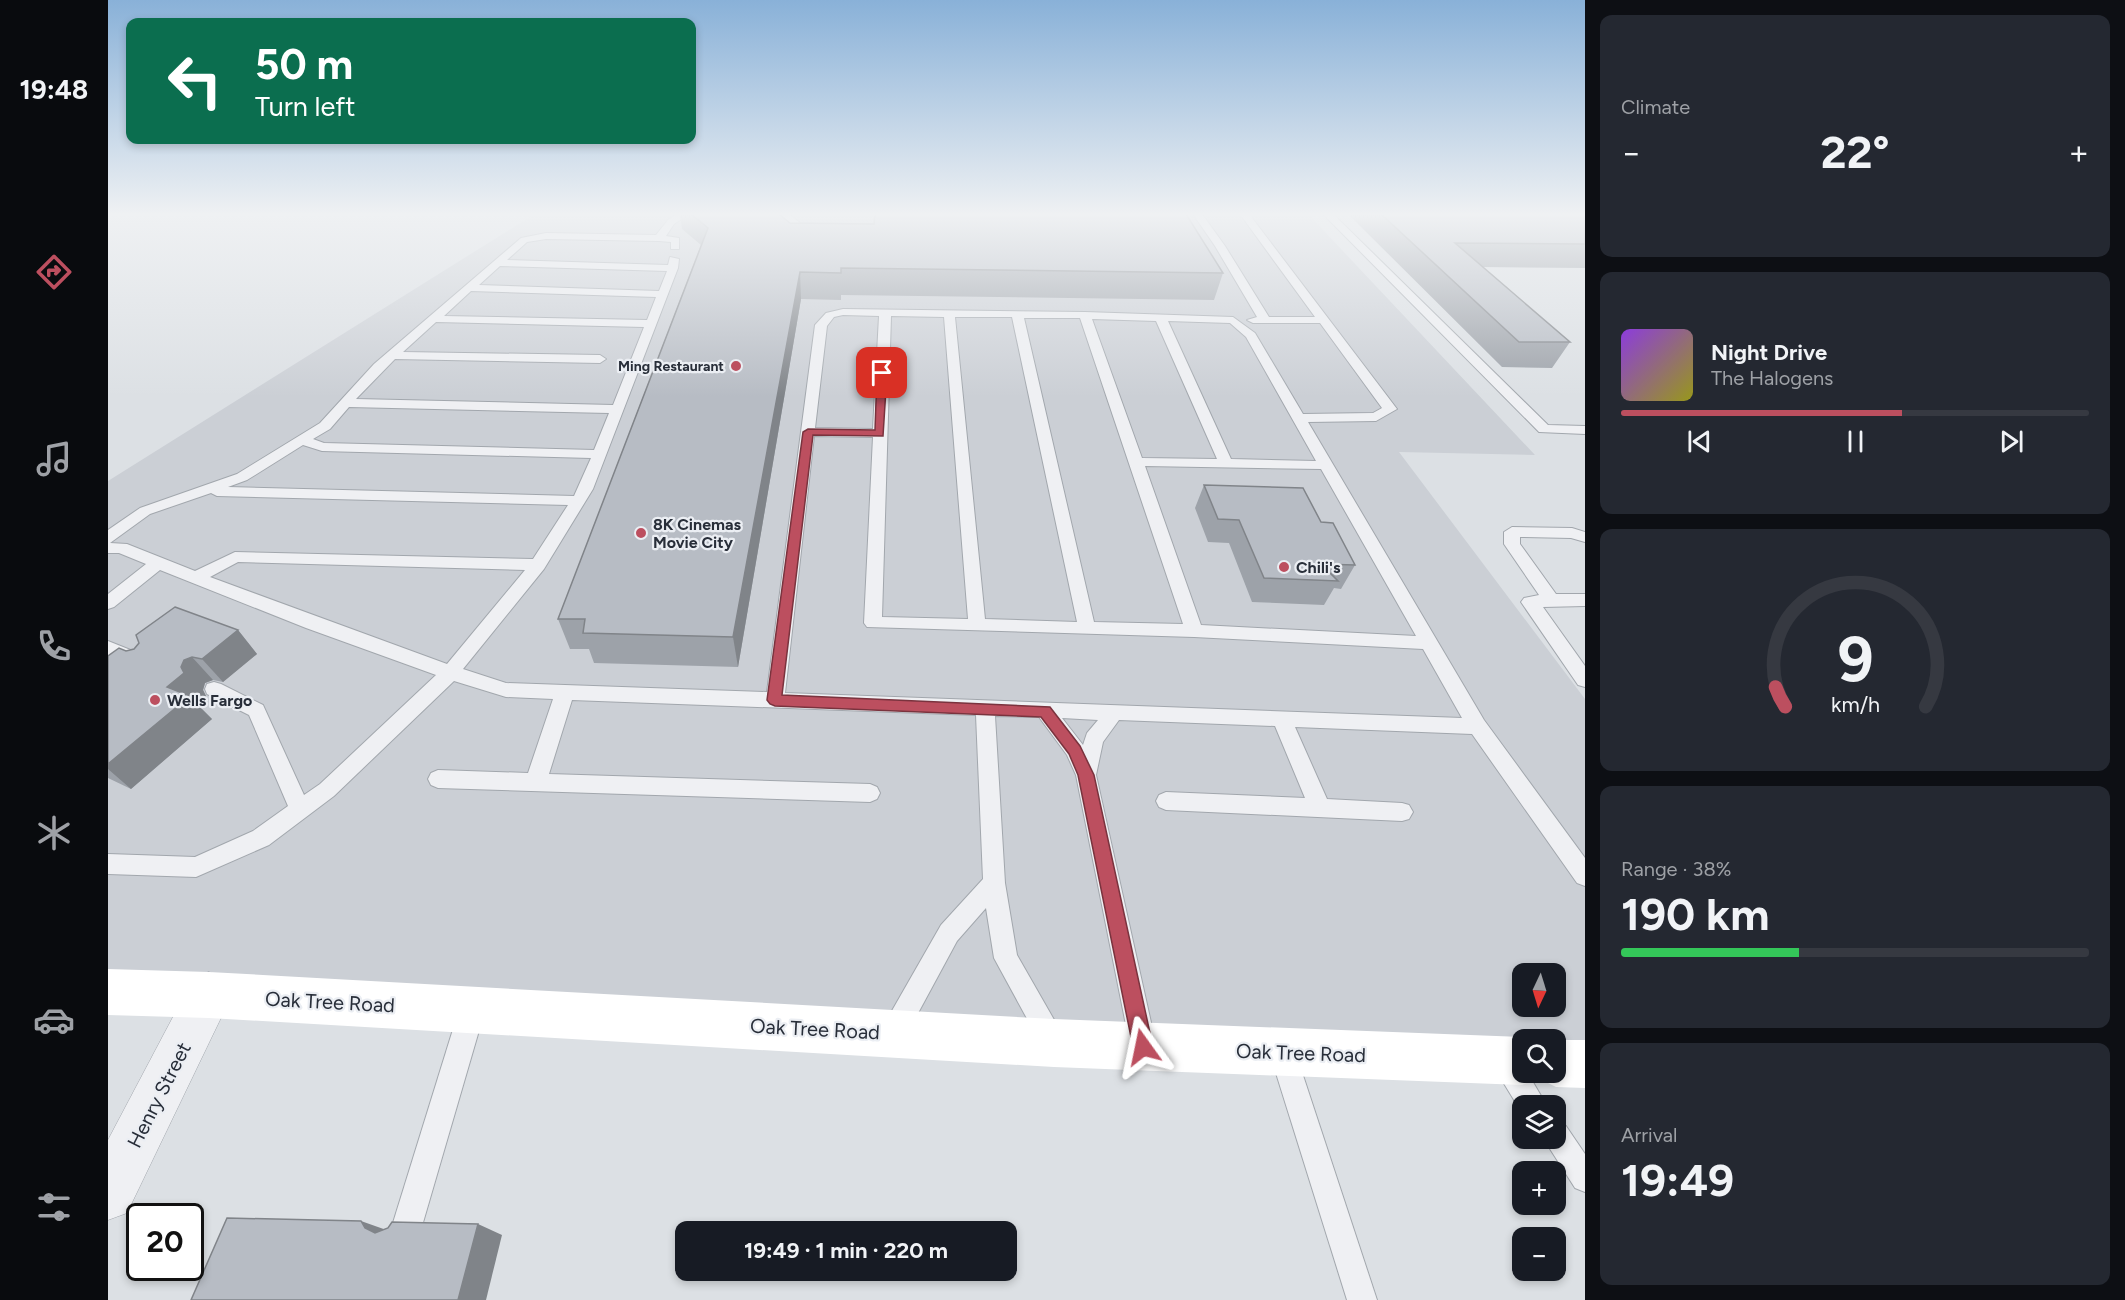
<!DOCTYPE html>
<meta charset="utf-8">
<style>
:root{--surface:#171b24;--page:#242831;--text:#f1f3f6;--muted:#9ea1a6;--line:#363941;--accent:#bc4f5f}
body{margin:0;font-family:Figtree,sans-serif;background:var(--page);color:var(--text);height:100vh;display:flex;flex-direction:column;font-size:22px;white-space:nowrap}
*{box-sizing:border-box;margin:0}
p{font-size:20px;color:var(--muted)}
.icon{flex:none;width:33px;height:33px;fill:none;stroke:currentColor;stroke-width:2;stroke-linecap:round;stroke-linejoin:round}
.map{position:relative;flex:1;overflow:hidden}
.sheet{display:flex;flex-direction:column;gap:15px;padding:15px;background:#0d0f14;width:540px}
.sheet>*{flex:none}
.hud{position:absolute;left:18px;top:18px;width:570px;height:126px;border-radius:12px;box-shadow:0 3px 9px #0003;background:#0b6e4f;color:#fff;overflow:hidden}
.needle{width:39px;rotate:184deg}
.controls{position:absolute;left:1404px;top:963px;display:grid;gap:12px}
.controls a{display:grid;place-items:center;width:54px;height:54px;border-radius:12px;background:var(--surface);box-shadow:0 3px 9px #0003;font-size:30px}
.speed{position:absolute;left:18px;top:1203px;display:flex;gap:12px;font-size:30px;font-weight:700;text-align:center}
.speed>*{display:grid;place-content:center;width:78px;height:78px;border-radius:50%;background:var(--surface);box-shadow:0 3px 9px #0003;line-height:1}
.speed .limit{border:3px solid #111;border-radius:9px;background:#fff;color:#111}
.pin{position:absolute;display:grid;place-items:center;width:51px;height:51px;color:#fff;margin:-26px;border-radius:12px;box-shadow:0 3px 9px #0006}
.me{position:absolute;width:66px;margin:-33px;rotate:348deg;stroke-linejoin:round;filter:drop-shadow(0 0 4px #0008)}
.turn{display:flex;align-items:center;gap:21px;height:126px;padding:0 30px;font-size:27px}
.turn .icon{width:78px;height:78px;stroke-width:2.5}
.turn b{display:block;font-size:42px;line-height:51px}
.big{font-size:45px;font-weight:700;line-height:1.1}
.sheet .tile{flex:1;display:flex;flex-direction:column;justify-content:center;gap:9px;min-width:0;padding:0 21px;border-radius:12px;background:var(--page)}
.sheet .dial{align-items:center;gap:0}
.dial svg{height:156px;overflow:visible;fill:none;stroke:var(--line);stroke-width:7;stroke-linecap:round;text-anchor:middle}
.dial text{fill:var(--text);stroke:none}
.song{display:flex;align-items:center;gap:18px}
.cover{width:72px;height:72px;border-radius:9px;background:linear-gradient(135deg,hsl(270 70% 55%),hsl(60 70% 35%))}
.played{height:6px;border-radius:3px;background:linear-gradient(90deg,var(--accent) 60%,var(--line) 60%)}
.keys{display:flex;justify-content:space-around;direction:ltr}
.heat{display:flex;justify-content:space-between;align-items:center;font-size:33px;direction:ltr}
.charge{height:9px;border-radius:4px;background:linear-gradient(90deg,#34c759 38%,var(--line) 0)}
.trip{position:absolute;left:567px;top:1221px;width:342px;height:60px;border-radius:12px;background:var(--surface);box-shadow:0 3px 9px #0003;font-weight:700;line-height:60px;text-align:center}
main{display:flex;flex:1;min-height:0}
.menu{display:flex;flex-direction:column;width:108px;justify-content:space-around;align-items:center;background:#090b0e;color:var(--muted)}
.menu .icon{width:42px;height:42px}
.menu .on{color:var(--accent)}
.menu b{font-size:27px;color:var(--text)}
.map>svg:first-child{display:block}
.built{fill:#cbcfd5;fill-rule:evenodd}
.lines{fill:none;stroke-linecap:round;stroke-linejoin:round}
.service-casing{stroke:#a2a7ad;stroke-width:2}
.minor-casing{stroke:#a2a7ad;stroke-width:1}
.service{fill:#eff0f3;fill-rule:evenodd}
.minor{fill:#eff0f3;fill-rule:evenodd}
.secondary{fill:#fff;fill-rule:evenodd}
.wall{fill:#9da2a9}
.shaded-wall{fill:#808489}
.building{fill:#b7bcc4;stroke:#808489;stroke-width:1.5}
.route{fill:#bc4f5f;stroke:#7a333e;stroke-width:1.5}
.poi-dot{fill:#bc4f5f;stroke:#ebeef3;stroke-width:2}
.labels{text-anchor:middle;stroke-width:4.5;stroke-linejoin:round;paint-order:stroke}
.far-poi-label{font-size:14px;font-weight:bold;fill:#282e39;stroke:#ebeef3;text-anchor:end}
.poi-label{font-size:16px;font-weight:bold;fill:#282e39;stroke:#ebeef3;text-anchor:start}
.near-street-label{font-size:20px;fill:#282e39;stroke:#ebeef3}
</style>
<main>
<nav class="menu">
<b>19:48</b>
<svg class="icon on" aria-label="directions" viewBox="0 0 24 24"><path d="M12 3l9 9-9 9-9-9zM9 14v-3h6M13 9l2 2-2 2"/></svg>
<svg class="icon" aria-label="music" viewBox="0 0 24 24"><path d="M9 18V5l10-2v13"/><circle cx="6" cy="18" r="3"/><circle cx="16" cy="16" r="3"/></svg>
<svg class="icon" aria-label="phone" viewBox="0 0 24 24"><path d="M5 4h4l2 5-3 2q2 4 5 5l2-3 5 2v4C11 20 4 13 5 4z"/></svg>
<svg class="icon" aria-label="climate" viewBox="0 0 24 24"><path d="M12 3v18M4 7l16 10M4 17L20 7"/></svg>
<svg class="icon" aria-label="car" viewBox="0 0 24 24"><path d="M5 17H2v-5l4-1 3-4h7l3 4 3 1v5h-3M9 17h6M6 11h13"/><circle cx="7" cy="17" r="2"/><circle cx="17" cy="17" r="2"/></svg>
<svg class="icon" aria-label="filters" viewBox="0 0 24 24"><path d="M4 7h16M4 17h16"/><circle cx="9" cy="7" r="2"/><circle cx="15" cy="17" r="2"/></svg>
</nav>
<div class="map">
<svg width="1477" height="1300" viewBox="0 0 1477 1300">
<rect width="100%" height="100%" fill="#dce0e4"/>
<path class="built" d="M 425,215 L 1201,215 L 1427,455 L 1291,452 L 1477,699 L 1477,1064 L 1448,1063 L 1448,1040 L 1414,1040 L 1414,1061 L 946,1043 L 0,992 L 0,481 ZM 1414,974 L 1448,974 L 1448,1006 L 1414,1006 Z"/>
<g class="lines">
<defs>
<g id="service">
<path d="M 569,214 L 581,214 L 566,224 L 558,236 L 571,238 L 571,249 L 563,249 L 563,242 L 551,241 L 438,239 L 419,242 L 399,260 L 560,265 L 562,257 L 571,259 L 570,268 L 485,489 L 436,569 L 355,669 L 398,683 L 659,692 L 707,325 L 718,313 L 735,309 L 977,312 L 1125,317 L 1147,333 L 1195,414 L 1265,413 L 1274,408 L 1212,323 L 1145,323 L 1139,320 L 1149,317 L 1107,246 L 1085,214 L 1094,214 L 1117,246 L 1161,317 L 1207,317 L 1132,214 L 1141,214 L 1289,409 L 1268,421 L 1200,422 L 1376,720 L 1477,858 L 1477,886 L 1469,883 L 1364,734 L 1187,727 L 1219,799 L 1294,803 L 1301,805 L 1305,812 L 1301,819 L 1294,821 L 1058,810 L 1051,807 L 1048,801 L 1051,795 L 1058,792 L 1197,798 L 1167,726 L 1011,720 L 995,742 L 988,775 L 1048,1045 L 1044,1054 L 1035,1058 L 1026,1054 L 1022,1045 L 968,775 L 959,755 L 931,717 L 887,716 L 897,883 L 909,955 L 957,1039 L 953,1048 L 944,1052 L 935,1048 L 886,958 L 878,908 L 849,941 L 795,1041 L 786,1045 L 777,1041 L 773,1032 L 777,1023 L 833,925 L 875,879 L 868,715 L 464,700 L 441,774 L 762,784 L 769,787 L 772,793 L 769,799 L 762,802 L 330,788 L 323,785 L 320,779 L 323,773 L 330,770 L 420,773 L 445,699 L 398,697 L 346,681 L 226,796 L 161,845 L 88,877 L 0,874 L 0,854 L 87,857 L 145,831 L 180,806 L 141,715 L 99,694 L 97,689 L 99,684 L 106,682 L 113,684 L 155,705 L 196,795 L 212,784 L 328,675 L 198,628 L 52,570 L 6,607 L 0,609 L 0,594 L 38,564 L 11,553 L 0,553 L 0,530 L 32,508 L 129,474 L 212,423 L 266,364 L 413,238 L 438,233 L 548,235 L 560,220 ZM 392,266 L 559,271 L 551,291 L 371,285 ZM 363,291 L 548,297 L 539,320 L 336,316 ZM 735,315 L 771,316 L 765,429 L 707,428 L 719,326 L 726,317 ZM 783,316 L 836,317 L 860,619 L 774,617 ZM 847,317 L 904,317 L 969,622 L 877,619 ZM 916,318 L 972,318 L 1075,624 L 986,622 ZM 984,319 L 1048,321 L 1109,459 L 1034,458 ZM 1060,321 L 1122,323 L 1138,337 L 1208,461 L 1123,459 ZM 328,322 L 536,327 L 505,405 L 248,399 L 287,359 L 492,363 L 498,359 L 492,355 L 295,352 ZM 241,407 L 501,413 L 486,450 L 216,443 L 205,439 L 222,429 ZM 706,436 L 765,437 L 756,623 L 759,627 L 1086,637 L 1315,649 L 1354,718 L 677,693 ZM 195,445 L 214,451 L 483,458 L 466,496 L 120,487 L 139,480 ZM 1037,466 L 1213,469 L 1308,636 L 1093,625 ZM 103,493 L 109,496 L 460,505 L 425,559 L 127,552 L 87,571 L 19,544 L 2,543 L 42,514 ZM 130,562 L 417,570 L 339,664 L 102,577 ZM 954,718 L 990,720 L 979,733 L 975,745 Z"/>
<path d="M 670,214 L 681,214 L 709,237 L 701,239 Z"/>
<path d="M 1215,214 L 1225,214 L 1440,425 L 1477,426 L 1477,434 L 1431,432 Z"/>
<path d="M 1404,527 L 1464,528 L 1477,532 L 1477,542 L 1463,538 L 1412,537 L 1412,544 L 1448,594 L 1477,594 L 1477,606 L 1435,607 L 1477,666 L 1477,687 L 1470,685 L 1413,602 L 1416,598 L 1431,595 L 1396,544 L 1396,532 Z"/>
<path d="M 0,641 L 35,655 L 38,660 L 35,665 L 29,667 L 0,655 Z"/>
<path d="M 364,997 L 373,1001 L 377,1010 L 314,1226 L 309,1236 L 299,1241 L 289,1236 L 284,1226 L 351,1010 L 355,1001 Z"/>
<path d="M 1175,1041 L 1184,1045 L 1188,1054 L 1269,1300 L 1239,1300 L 1162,1054 L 1166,1045 Z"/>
<path d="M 1397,1051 C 1407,1055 1414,1061 1414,1072 L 1419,1072 L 1439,1106 L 1414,1106 L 1414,1113 L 1384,1064 L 1388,1055 Z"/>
<path d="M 1448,1122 L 1458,1126 L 1477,1154 L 1477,1192 L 1467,1188 L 1435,1138 L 1448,1138 Z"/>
</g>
<path id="minor" d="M 101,972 L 117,979 L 124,995 L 19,1213 L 0,1220 L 0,1140 L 85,979 Z"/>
</defs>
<use href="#service" class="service-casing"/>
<use href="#minor" class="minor-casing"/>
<use href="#service" class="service"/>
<use href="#minor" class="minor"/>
<path class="secondary" d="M 0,969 L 101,972 L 946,1019 L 1414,1037 L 1420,1040 L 1414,1040 L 1414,1072 L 1448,1072 L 1447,1040 L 1477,1040 L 1477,1088 L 1448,1087 L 1430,1078 L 1414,1085 L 946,1067 L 101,1018 L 0,1015 Z"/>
</g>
<g class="wall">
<path d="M 572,214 L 671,214 L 682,223 L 1115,273 L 1106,300 L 733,295 L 733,300 L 693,299 L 630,667 L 486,663 L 481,649 L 462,649 L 450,619 L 593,245 L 574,229 Z"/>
<path d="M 1240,214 L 1477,214 L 1477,268 L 1374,267 L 1462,342 L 1444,368 L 1394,367 Z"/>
<path d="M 1096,485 L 1213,522 L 1247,565 L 1233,589 L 1226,588 L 1216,605 L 1144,602 L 1121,543 L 1100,542 L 1087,508 Z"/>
<path d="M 130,630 L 149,654 L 115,682 L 105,680 L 97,683 L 95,690 L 98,696 L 89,704 L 104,719 L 23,789 L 0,778 L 0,656 L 18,651 Z"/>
</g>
<g class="shaded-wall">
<path d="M 692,272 L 693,299 L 630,667 L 625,637 Z"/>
<path d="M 130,630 L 149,654 L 115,682 L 94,659 Z"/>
<path d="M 84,657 L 105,680 L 97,683 L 95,690 L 98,696 L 89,704 L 104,719 L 23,789 L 0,769 L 0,764 L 59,687 L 73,667 L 76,660 Z"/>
<path d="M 253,1221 L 284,1232 L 267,1233 L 257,1228 Z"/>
<path d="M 370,1224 L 394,1235 L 378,1300 L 350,1300 Z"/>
</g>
<g class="building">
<path d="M 583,214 L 671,214 L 682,223 L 766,224 L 767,214 L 1078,214 L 1115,273 L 733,268 L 733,273 L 692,272 L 625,637 L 475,633 L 477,619 L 450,619 L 600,228 Z"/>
<path d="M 1273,214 L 1477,214 L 1477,244 L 1347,243 L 1462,342 L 1411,342 Z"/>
<path d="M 1096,485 L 1195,488 L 1213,522 L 1225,523 L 1247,565 L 1213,564 L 1230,581 L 1156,578 L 1131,520 L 1110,519 Z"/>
<path d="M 67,607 L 130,630 L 94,659 L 84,657 L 76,660 L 73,667 L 76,673 L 59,687 L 82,696 L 0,764 L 0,656 L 11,648 L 18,651 L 26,649 L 31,643 L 28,635 Z"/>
<path d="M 119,1218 L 253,1221 L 257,1228 L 267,1233 L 280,1228 L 284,1222 L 370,1224 L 350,1300 L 83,1300 Z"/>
</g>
<linearGradient id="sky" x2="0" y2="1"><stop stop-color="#89b1d8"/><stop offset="0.54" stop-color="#eff1f3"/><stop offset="1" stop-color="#eff1f3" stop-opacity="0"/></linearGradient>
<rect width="1477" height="397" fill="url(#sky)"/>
<path class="route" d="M 774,370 L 779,373 L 775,436 L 705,435 L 674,695 L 942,707 L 972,746 L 986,775 L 1045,1047 L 1042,1054 L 1035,1057 L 1028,1054 L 1025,1047 L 970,775 L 961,754 L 933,717 L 667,706 L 662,704 L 659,700 L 695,432 L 700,429 L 767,430 L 769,373 Z"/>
<g class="poi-dot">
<circle cx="628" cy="366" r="6"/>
<circle cx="533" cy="533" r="6"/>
<circle cx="1176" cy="567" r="6"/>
<circle cx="47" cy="700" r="6"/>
</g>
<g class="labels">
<g class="far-poi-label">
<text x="616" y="371">Ming Restaurant</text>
</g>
<g class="poi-label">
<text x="545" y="530">8K Cinemas<tspan x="545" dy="18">Movie City</tspan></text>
<text x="1188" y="573">Chili's</text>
<text x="59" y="706">Wells Fargo</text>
</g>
<g class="near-street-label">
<text transform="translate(222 1002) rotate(3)" y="7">Oak Tree Road</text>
<text transform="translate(707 1029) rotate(3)" y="7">Oak Tree Road</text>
<text transform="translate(1193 1053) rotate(2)" y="7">Oak Tree Road</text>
<text transform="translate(51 1095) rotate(-63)" y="7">Henry Street</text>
</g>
</g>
</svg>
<div class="controls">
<a><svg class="needle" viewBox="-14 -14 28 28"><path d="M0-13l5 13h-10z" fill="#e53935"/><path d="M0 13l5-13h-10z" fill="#9ea1a6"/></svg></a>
<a><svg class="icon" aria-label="search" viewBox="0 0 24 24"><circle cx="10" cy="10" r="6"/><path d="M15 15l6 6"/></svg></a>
<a><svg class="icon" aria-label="layers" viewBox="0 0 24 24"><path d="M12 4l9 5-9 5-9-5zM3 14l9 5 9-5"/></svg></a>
<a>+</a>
<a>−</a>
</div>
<div class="speed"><div class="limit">20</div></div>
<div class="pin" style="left:774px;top:373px;background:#d93025"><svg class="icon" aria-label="arrive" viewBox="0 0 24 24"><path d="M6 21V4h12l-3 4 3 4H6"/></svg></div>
<svg class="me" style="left:1035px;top:1047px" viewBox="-20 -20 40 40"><path d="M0-17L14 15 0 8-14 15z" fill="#bc4f5f" stroke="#fff" stroke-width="4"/></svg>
<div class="trip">19:49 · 1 min · 220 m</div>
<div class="hud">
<div class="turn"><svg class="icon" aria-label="left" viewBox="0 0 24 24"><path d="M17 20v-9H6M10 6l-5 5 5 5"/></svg><div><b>50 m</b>Turn left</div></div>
</div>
</div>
<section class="sheet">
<div class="tile"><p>Climate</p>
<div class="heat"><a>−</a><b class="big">22°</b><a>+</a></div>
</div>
<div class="tile">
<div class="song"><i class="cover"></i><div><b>Night Drive</b><p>The Halogens</p></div></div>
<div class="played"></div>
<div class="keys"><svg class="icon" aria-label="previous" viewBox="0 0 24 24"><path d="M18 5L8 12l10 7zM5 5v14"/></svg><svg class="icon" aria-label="pause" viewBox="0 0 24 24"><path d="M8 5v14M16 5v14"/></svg><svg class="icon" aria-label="next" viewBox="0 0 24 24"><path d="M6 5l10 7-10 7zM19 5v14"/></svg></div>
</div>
<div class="tile dial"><svg viewBox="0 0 100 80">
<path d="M14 69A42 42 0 1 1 86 69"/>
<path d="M14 69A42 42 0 0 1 9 59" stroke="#bc4f5f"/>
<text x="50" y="56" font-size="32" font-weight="700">9</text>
<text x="50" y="72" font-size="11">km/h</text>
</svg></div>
<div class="tile"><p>Range · 38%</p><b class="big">190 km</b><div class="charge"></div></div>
<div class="tile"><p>Arrival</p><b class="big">19:49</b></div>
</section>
</main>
